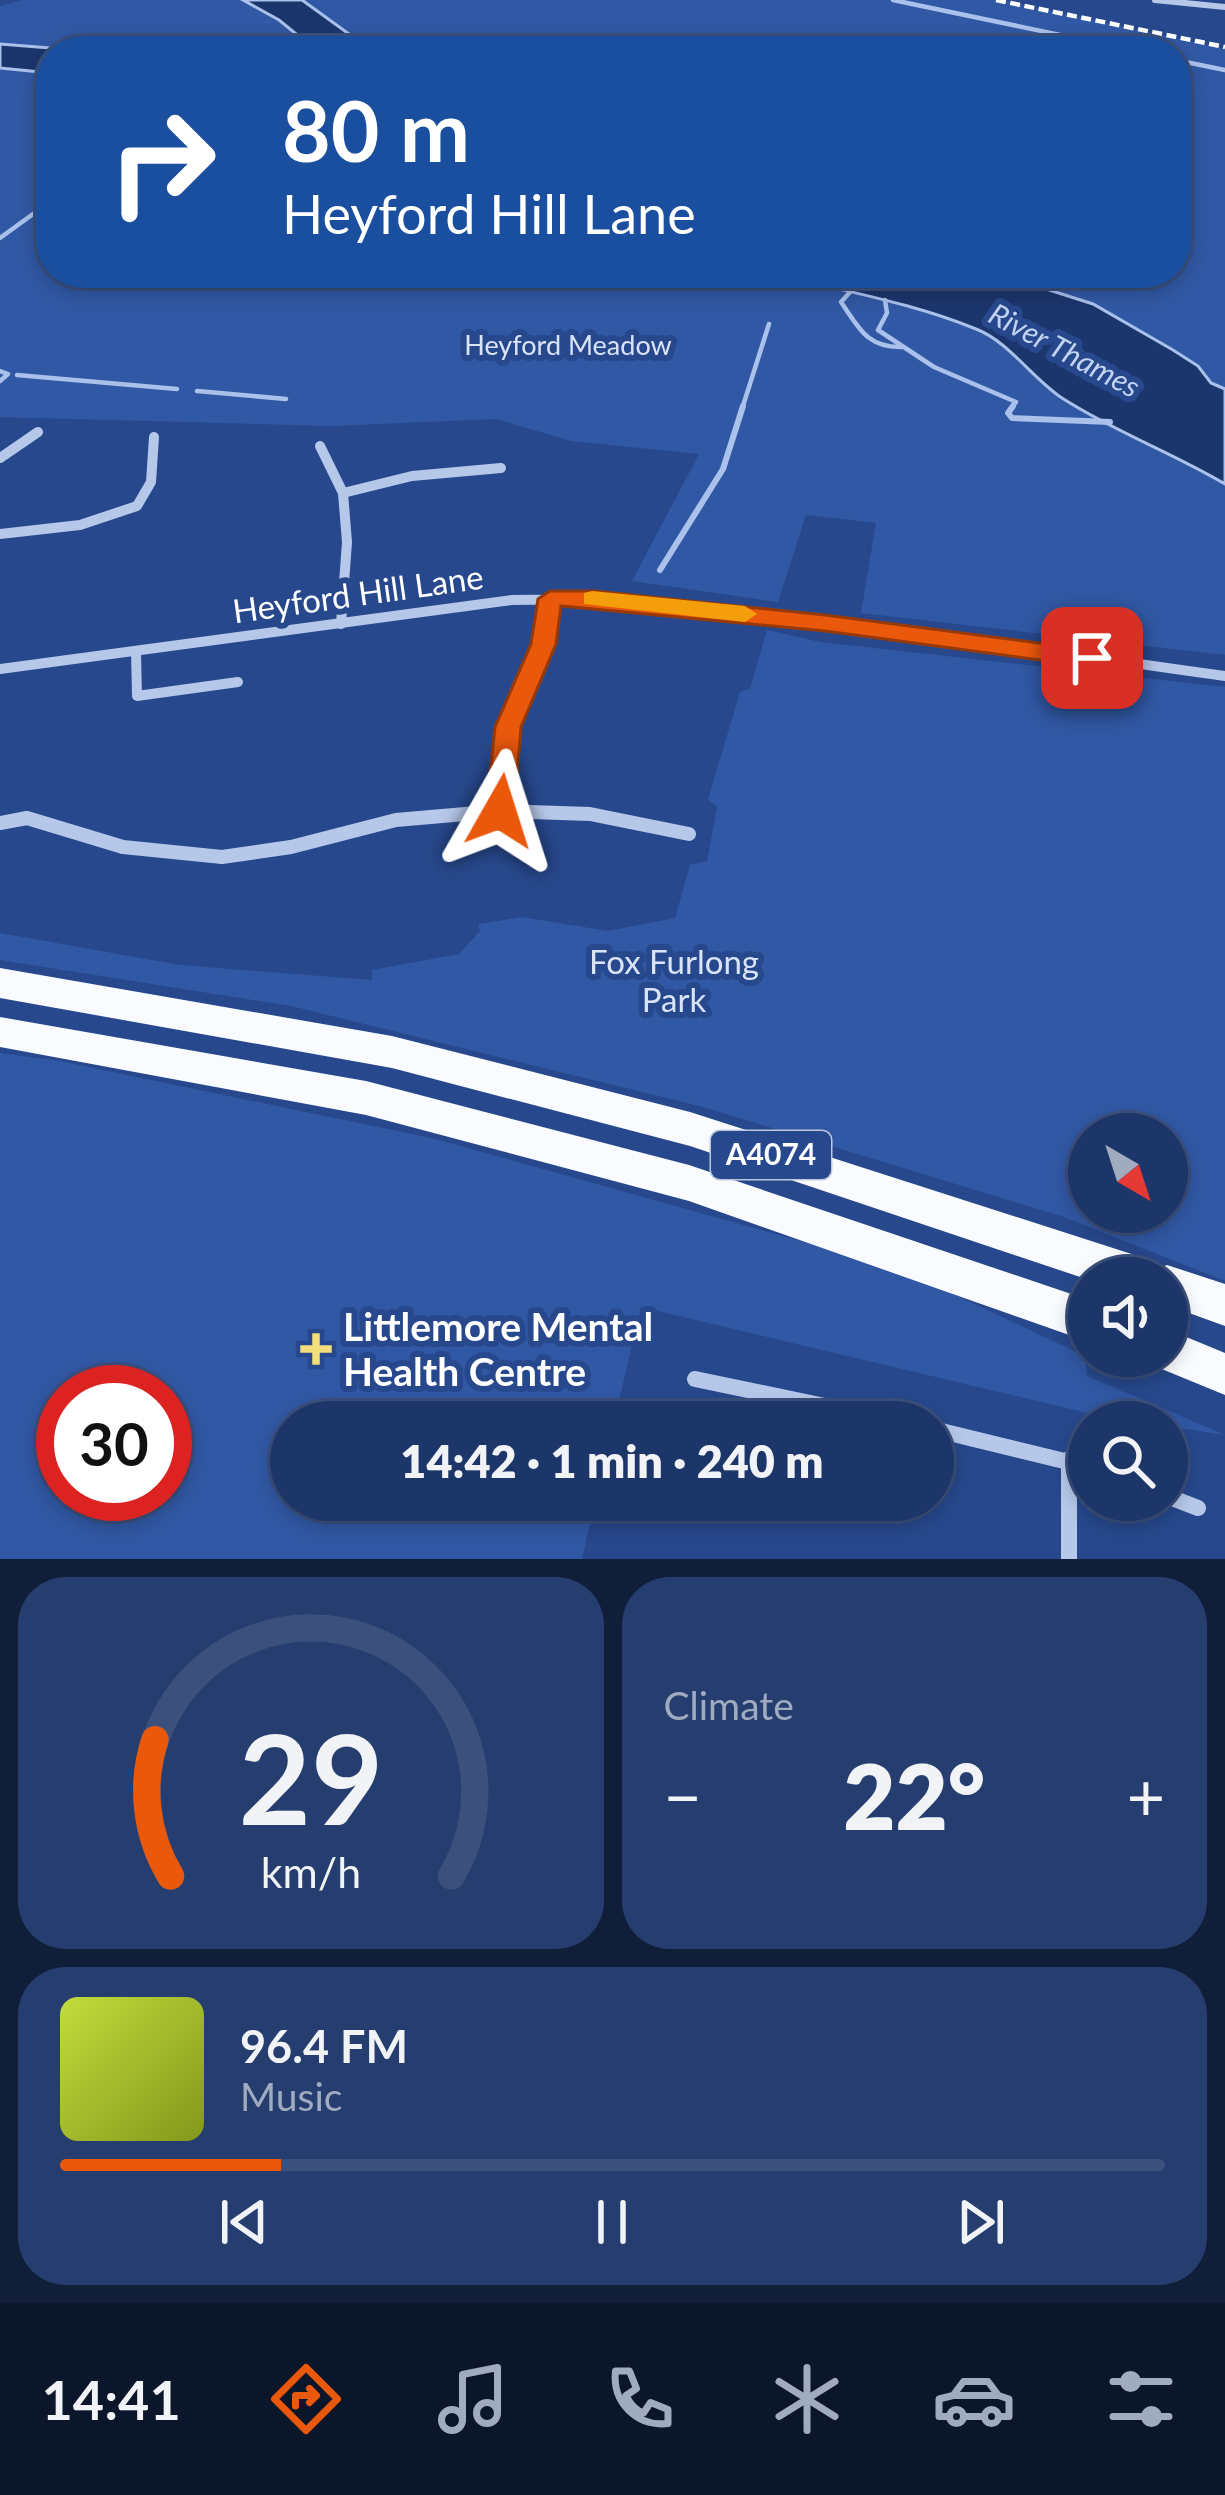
<!DOCTYPE html>
<meta charset="utf-8">
<style>
:root{--surface:#1d3669;--page:#253e6f;--text:#f1f3f6;--muted:#a0abc0;--line:#3b507d;--accent:#ea580c}
body{margin:0;font-family:Lato,sans-serif;background:var(--page);color:var(--text);height:100vh;display:flex;flex-direction:column;font-size:45px;white-space:nowrap}
*{box-sizing:border-box;margin:0}
p{font-size:39px;color:var(--muted)}
.icon{flex:none;width:66px;height:66px;fill:none;stroke:currentColor;stroke-width:2;stroke-linecap:round;stroke-linejoin:round}
.map{position:relative;height:1559px;overflow:hidden}
.details{display:flex;flex-direction:column;gap:18px;padding:18px;background:#101e3a;flex:1}
.details>*{flex:none}
.hud{position:absolute;left:36px;top:36px;width:1155px;height:252px;border-radius:48px;box-shadow:0 6px 18px #0003,0 0 0 3px var(--line);background:#1a4fa0;color:#fff;overflow:hidden}
.needle{width:78px;rotate:141deg}
.fabs{position:absolute;left:1068px;top:1113px;display:grid;gap:24px}
.fabs a{display:grid;place-items:center;width:120px;height:120px;border-radius:50%;background:var(--surface);box-shadow:0 6px 18px #0003,0 0 0 3px var(--line);font-size:60px}
.speed{position:absolute;left:36px;top:1365px;display:flex;gap:24px;font-size:60px;font-weight:700;text-align:center}
.speed>*{display:grid;place-content:center;width:156px;height:156px;border-radius:50%;background:var(--surface);box-shadow:0 6px 18px #0003,0 0 0 3px var(--line);line-height:1}
.speed .limit{border:18px solid #d22;background:#fff;color:#111}
.pin{position:absolute;display:grid;place-items:center;width:102px;height:102px;color:#fff;margin:-51px;border-radius:24px;box-shadow:0 6px 18px #0006}
.me{position:absolute;width:132px;margin:-66px;rotate:6deg;stroke-linejoin:round;filter:drop-shadow(0 0 9px #0008)}
.turn{display:flex;align-items:center;gap:42px;height:252px;padding:0 48px;font-size:54px}
.turn .icon{width:156px;height:156px;stroke-width:2.5}
.turn b{display:block;font-size:84px;line-height:102px}
.big{font-size:90px;font-weight:800;line-height:1.1}
.details .widget{flex:1;display:flex;flex-direction:column;justify-content:center;gap:18px;min-width:0;padding:0 42px;border-radius:48px;background:var(--page)}
.details .dial{align-items:center;gap:0}
.dial svg{height:312px;overflow:visible;fill:none;stroke:var(--line);stroke-width:7;stroke-linecap:round;text-anchor:middle}
.dial text{fill:var(--text);stroke:none}
.song{display:flex;align-items:center;gap:36px}
.cover{width:144px;height:144px;border-radius:18px;background:linear-gradient(135deg,hsl(70 70% 55%),hsl(70 70% 35%))}
.played{height:12px;border-radius:6px;background:linear-gradient(90deg,var(--accent) 20%,var(--line) 20%)}
.keys{display:flex;justify-content:space-around;direction:ltr}
.heat{display:flex;justify-content:space-between;align-items:center;font-size:66px;direction:ltr}
.details .tiles{flex:1;display:grid;gap:18px;grid-template-columns:1fr 1fr}
.widget:last-child{grid-column:span 2}
.trip{position:absolute;left:270px;top:1401px;width:684px;height:120px;border-radius:60px;background:var(--surface);box-shadow:0 6px 18px #0003,0 0 0 3px var(--line);font-weight:800;line-height:120px;text-align:center}
.dock{display:flex;height:192px;justify-content:space-around;align-items:center;background:#0c162a;color:var(--muted)}
.dock .icon{width:84px;height:84px}
.dock .active{color:var(--accent)}
.dock b{font-size:54px;color:var(--text)}
.map>svg:first-child{display:block}
.green{fill:#3158a4;fill-rule:evenodd}
.water{fill:#1b356d;stroke:#aac1eb;stroke-width:3}
.lines{fill:none;stroke-linecap:round;stroke-linejoin:round}
.stream-far1{stroke:#aac1eb;stroke-width:4.5}
.stream{stroke:#aac1eb;stroke-width:6}
.minor-far3{stroke:#b6c8ea;stroke-width:6}
.minor-far2{stroke:#b6c8ea;stroke-width:10}
.minor-far1{stroke:#b6c8ea;stroke-width:14}
.minor{stroke:#b6c8ea;stroke-width:16}
.primary{fill:#f9fbfe;fill-rule:evenodd}
.rail{stroke:#fff;stroke-width:4.5;stroke-dasharray:10 4.5;stroke-linecap:butt}
.route{fill:#ea580c;stroke:#983908;stroke-width:3}
.slow{fill:#f59e0b}
.poi-dot{fill:#f3de7b;stroke:#27488c;stroke-width:4.5}
.labels{text-anchor:middle;stroke-width:12;stroke-linejoin:round;paint-order:stroke}
.far-park-label{font-size:27px;fill:#dae4f8;stroke:#27488c}
.far-water-label{font-size:30px;font-style:italic;fill:#c2d2f1;stroke:#27488c}
.shield{fill:#27488c;stroke:#bec8dc;stroke-width:3}
.shield-label{font-size:30px;font-weight:bold;fill:#fff}
.street-label{font-size:33px;fill:#fff;stroke:#27488c}
.park-label{font-size:33px;fill:#dae4f8;stroke:#27488c}
.near-poi-label{font-size:39px;font-weight:bold;fill:#fff;stroke:#27488c;text-anchor:start}
</style>
<div class="map">
<svg width="1225" height="1559" viewBox="0 0 1225 1559">
<rect width="100%" height="100%" fill="#27488c"/>
<g class="green">
<path d="M 22,0 L 243,0 L 279,20 L 317,51 L 89,51 L 0,44 L 0,6 Z"/>
<path d="M 302,0 L 1002,0 L 1225,49 L 1225,389 L 1211,383 L 1198,366 L 1173,350 L 1093,304 L 996,273 L 1176,273 L 1176,51 L 361,51 L 349,34 Z"/>
<path d="M 0,68 L 51,73 L 51,273 L 774,273 C 841,294 910,302 976,329 C 1008,341 1033,379 1062,398 C 1113,431 1173,453 1225,484 L 1225,655 L 861,613 L 876,523 L 806,515 L 778,602 L 632,581 L 699,454 L 571,441 L 496,419 L 332,426 L 0,417 Z"/>
<path d="M 767,630 L 820,642 L 1225,687 L 1225,1281 L 1064,1217 L 703,1107 L 291,1006 L 0,960 L 0,933 L 180,965 L 372,980 L 372,970 L 459,954 L 480,931 L 478,924 L 522,917 L 608,931 L 675,918 L 690,865 L 707,861 L 717,807 L 708,799 L 740,692 L 750,689 ZM 1089,1134 L 1167,1134 L 1167,1212 L 1089,1212 Z"/>
<path d="M 0,1053 L 55,1060 L 436,1139 L 840,1252 L 938,1287 L 1085,1356 L 1087,1376 L 1225,1435 L 1167,1426 L 1167,1422 L 1100,1416 L 641,1307 L 614,1422 L 291,1422 L 291,1500 L 595,1500 L 582,1559 L 0,1559 ZM 63,1392 L 165,1392 L 165,1494 L 63,1494 Z"/>
</g>
<g class="water">
<path d="M 243,0 L 302,0 L 349,34 L 360,51 L 317,51 L 279,20 Z"/>
<path d="M 0,44 L 88,51 L 51,51 L 51,73 L 0,68 Z"/>
<path d="M 774,273 L 996,273 L 1093,304 L 1173,350 L 1198,366 L 1211,383 L 1225,389 L 1225,484 C 1173,453 1113,431 1062,398 C 1033,379 1008,341 976,329 C 910,302 841,291 774,273 Z"/>
</g>
<g class="lines">
<g class="stream-far1">
<path d="M 893,0 L 1137,51"/>
<path d="M 1069,51 L 1084,41"/>
<path d="M 1176,60 L 1225,70"/>
<path d="M 0,238 L 51,201"/>
<path d="M 851,291 L 841,302 C 859,328 867,348 902,347"/>
<path d="M 885,300 L 887,313 L 878,330 L 934,367 L 1016,402 L 1011,409"/>
<path d="M 0,371 L 8,374 L 0,381"/>
<path d="M 17,375 L 177,389"/>
<path d="M 197,391 L 286,399"/>
<path d="M 742,409 L 769,324"/>
</g>
<g class="stream">
<path d="M 1013,406 L 1008,413 L 1012,418 L 1110,422"/>
<path d="M 660,570 L 723,469 L 743,406"/>
</g>
<path class="minor-far3" d="M 1155,0 L 1225,7"/>
<g class="minor-far2">
<path d="M 320,446 L 343,493"/>
<path d="M 0,458 L 38,432"/>
<path d="M 0,534 L 80,525 L 137,506 L 151,482 L 154,437"/>
<path d="M 341,624 L 347,542 L 343,493 L 412,476 L 501,468"/>
<path d="M 136,651 L 137,696 L 238,682"/>
<path d="M 0,669 L 512,600 C 745,597 993,645 1225,676"/>
<path d="M 518,703 L 543,643 L 550,599"/>
</g>
<g class="minor-far1">
<path d="M 500,811 L 590,814 L 689,834"/>
<path d="M 0,823 L 27,818 L 123,847 L 222,857 L 291,847 L 396,820 L 500,811 L 508,727 L 519,700"/>
</g>
<g class="minor">
<path d="M 695,1379 L 901,1422"/>
<path d="M 933,1429 L 1089,1467"/>
<path d="M 1069,1459 L 1069,1559"/>
<path d="M 1167,1496 L 1198,1508"/>
</g>
<g class="primary">
<path d="M 0,968 L 392,1036 L 690,1112 L 1144,1258 L 1160,1268 L 1167,1265 L 1225,1284 L 1225,1326 L 1167,1305 L 1167,1278 L 1089,1280 L 690,1146 L 392,1068 L 0,998 Z"/>
<path d="M 0,1017 L 366,1081 L 689,1165 L 1089,1300 L 1089,1342 L 689,1201 L 366,1115 L 0,1047 Z"/>
<path d="M 1167,1329 L 1225,1353 L 1225,1395 L 1152,1365 L 1148,1356 L 1167,1356 Z"/>
</g>
<path class="rail" d="M 996,0 L 1225,47"/>
</g>
<path class="route" d="M 550,591 L 595,591 L 825,615 L 1092,650 L 1104,658 L 1092,667 L 825,631 L 561,606 L 556,644 L 521,727 L 514,811 L 500,821 L 486,811 L 495,727 L 531,644 L 538,599 Z"/>
<path class="slow" d="M 592,591 L 745,606 L 757,614 L 745,622 L 584,604 L 584,593 Z"/>
<path class="poi-dot" d="M310 1331h12v12h12v12h-12v12h-12v-12h-12v-12h12z"/>
<g class="labels">
<g class="far-park-label">
<text x="568" y="355">Heyford Meadow</text>
</g>
<g class="far-water-label">
<text transform="translate(1064 351) rotate(28)" y="10">River Thames</text>
</g>
<rect class="shield" x="711" y="1131" width="120" height="48" rx="9"/>
<g class="shield-label">
<text x="771" y="1165">A4074</text>
</g>
<g class="street-label">
<text transform="translate(358 594) rotate(-8)" y="12">Heyford Hill Lane</text>
</g>
<g class="park-label">
<text x="674" y="974">Fox Furlong<tspan x="674" dy="38">Park</tspan></text>
</g>
<g class="near-poi-label">
<text x="343" y="1341">Littlemore Mental<tspan x="343" dy="45">Health Centre</tspan></text>
</g>
</g>
</svg>
<div class="fabs">
<a><svg class="needle" viewBox="-14 -14 28 28"><path d="M0-13l5 13h-10z" fill="#e53935"/><path d="M0 13l5-13h-10z" fill="#a0abc0"/></svg></a>
<a><svg class="icon" aria-label="sound" viewBox="0 0 24 24"><path d="M4 9h4l5-4v14l-5-4H4zM17 9q2 3 0 6"/></svg></a>
<a><svg class="icon" aria-label="search" viewBox="0 0 24 24"><circle cx="10" cy="10" r="6"/><path d="M15 15l6 6"/></svg></a>
</div>
<div class="speed"><div class="limit">30</div></div>
<div class="pin" style="left:1092px;top:658px;background:#d93025"><svg class="icon" aria-label="arrive" viewBox="0 0 24 24"><path d="M6 21V4h12l-3 4 3 4H6"/></svg></div>
<svg class="me" style="left:500px;top:811px" viewBox="-20 -20 40 40"><path d="M0-17L14 15 0 8-14 15z" fill="#ea580c" stroke="#fff" stroke-width="4"/></svg>
<div class="trip">14:42 · 1 min · 240 m</div>
<div class="hud">
<div class="turn"><svg class="icon" aria-label="right" viewBox="0 0 24 24"><path d="M7 20v-9h11M14 6l5 5-5 5"/></svg><div><b>80 m</b>Heyford Hill Lane</div></div>
</div>
</div>
<section class="details">
<div class="tiles">
<div class="widget dial"><svg viewBox="0 0 100 80">
<path d="M14 69A42 42 0 1 1 86 69"/>
<path d="M14 69A42 42 0 0 1 10 34" stroke="#ea580c"/>
<text x="50" y="56" font-size="32" font-weight="700">29</text>
<text x="50" y="72" font-size="11">km/h</text>
</svg></div>
<div class="widget"><p>Climate</p>
<div class="heat"><a>−</a><b class="big">22°</b><a>+</a></div>
</div>
<div class="widget">
<div class="song"><i class="cover"></i><div><b>96.4 FM</b><p>Music</p></div></div>
<div class="played"></div>
<div class="keys"><svg class="icon" aria-label="previous" viewBox="0 0 24 24"><path d="M18 5L8 12l10 7zM5 5v14"/></svg><svg class="icon" aria-label="pause" viewBox="0 0 24 24"><path d="M8 5v14M16 5v14"/></svg><svg class="icon" aria-label="next" viewBox="0 0 24 24"><path d="M6 5l10 7-10 7zM19 5v14"/></svg></div>
</div>
</div>
</section>
<nav class="dock">
<b>14:41</b>
<svg class="icon active" aria-label="directions" viewBox="0 0 24 24"><path d="M12 3l9 9-9 9-9-9zM9 14v-3h6M13 9l2 2-2 2"/></svg>
<svg class="icon" aria-label="music" viewBox="0 0 24 24"><path d="M9 18V5l10-2v13"/><circle cx="6" cy="18" r="3"/><circle cx="16" cy="16" r="3"/></svg>
<svg class="icon" aria-label="phone" viewBox="0 0 24 24"><path d="M5 4h4l2 5-3 2q2 4 5 5l2-3 5 2v4C11 20 4 13 5 4z"/></svg>
<svg class="icon" aria-label="climate" viewBox="0 0 24 24"><path d="M12 3v18M4 7l16 10M4 17L20 7"/></svg>
<svg class="icon" aria-label="car" viewBox="0 0 24 24"><path d="M5 17H2v-5l4-1 3-4h7l3 4 3 1v5h-3M9 17h6M6 11h13"/><circle cx="7" cy="17" r="2"/><circle cx="17" cy="17" r="2"/></svg>
<svg class="icon" aria-label="filters" viewBox="0 0 24 24"><path d="M4 7h16M4 17h16"/><circle cx="9" cy="7" r="2"/><circle cx="15" cy="17" r="2"/></svg>
</nav>
